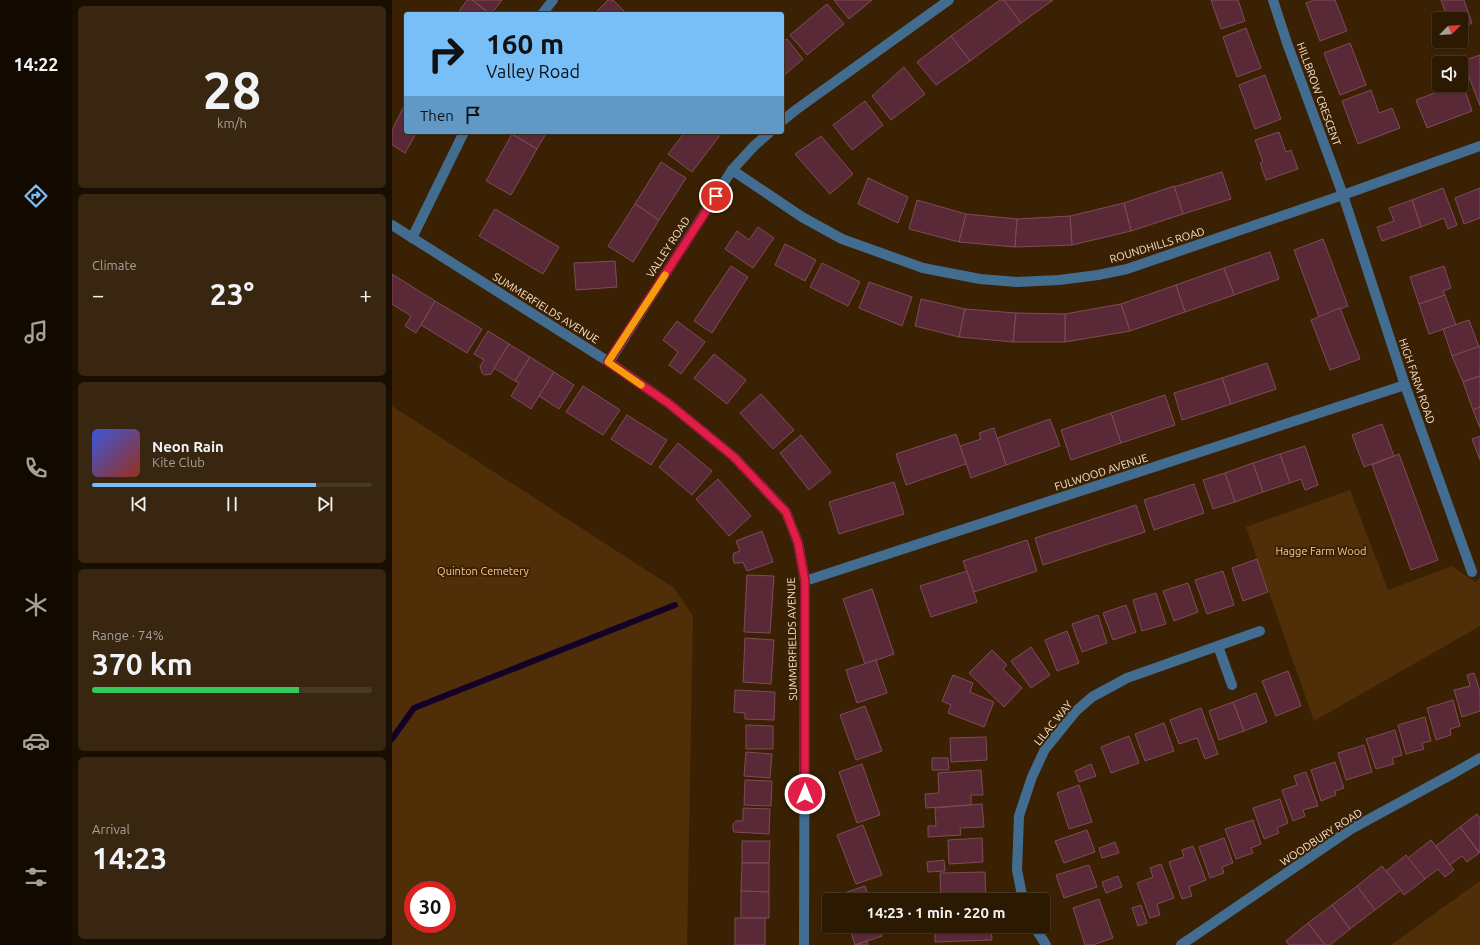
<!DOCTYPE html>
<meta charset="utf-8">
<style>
:root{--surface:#2c1902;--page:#382611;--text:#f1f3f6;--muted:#a6a099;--line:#483824;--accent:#78bff8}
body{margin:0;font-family:Ubuntu,sans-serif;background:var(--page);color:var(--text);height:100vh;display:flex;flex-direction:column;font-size:15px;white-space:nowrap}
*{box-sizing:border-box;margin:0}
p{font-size:13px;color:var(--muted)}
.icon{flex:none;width:22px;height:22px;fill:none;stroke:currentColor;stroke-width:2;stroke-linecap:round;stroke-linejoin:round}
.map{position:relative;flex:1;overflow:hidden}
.sheet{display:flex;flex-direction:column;gap:6px;padding:6px;background:#180e01;width:320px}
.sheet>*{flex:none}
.banner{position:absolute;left:12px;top:12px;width:380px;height:122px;border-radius:4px;box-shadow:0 1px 3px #0004,0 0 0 1px var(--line);background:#78bff8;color:#111;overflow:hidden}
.needle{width:26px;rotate:66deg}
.fabs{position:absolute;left:1040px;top:12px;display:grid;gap:8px}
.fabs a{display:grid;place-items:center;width:36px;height:36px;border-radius:4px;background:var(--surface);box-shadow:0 1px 3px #0004,0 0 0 1px var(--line);font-size:20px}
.speed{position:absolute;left:12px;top:881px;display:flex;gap:8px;font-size:20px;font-weight:700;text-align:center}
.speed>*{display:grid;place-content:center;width:52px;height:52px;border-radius:50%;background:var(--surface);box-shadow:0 1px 3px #0004,0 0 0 1px var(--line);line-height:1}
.speed .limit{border:6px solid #d22;background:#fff;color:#111}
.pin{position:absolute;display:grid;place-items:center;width:34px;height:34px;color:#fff;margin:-17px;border:2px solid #fff;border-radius:50%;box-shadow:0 1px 4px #0007}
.me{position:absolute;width:44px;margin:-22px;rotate:0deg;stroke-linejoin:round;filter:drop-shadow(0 0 3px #0008)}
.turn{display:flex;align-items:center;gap:14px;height:84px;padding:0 16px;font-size:18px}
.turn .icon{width:52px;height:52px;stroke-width:2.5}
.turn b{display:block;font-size:28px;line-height:34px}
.then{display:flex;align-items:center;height:38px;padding:0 16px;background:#0003;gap:8px;font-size:15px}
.big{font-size:30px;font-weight:600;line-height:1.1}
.sheet .tile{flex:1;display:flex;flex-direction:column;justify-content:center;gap:6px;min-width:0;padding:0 14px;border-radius:6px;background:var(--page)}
.sheet .dial{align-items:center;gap:0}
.dial b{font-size:52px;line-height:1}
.song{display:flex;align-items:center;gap:12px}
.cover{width:48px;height:48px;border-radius:6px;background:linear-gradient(135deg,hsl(230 70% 55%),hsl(10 70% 35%))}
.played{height:4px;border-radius:2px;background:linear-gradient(90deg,var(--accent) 80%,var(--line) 80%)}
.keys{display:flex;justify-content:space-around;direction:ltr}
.heat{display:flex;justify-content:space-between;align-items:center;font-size:22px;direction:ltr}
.charge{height:6px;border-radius:3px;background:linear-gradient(90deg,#34c759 74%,var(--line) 0)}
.trip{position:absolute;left:430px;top:893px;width:228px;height:40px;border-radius:4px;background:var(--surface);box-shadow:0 1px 3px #0004,0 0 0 1px var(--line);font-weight:600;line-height:40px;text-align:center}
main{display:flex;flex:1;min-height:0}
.menu{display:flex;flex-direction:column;width:72px;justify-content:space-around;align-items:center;background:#120a01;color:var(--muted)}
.menu .icon{width:28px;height:28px}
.menu .current{color:var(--accent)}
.menu b{font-size:18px;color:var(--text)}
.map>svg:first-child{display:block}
.green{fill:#502f08;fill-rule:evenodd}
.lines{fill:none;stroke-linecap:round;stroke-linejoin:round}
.stream{stroke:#150027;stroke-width:6}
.building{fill:#5a2937;stroke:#7f4b58}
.minor{stroke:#436d90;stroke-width:10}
.route-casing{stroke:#92132f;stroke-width:10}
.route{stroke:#e11d48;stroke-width:7}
.slow{stroke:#f59e0b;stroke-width:7}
.labels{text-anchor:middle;stroke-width:4;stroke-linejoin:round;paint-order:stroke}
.street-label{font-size:11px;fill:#f8e1cd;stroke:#3b2103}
.park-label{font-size:11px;fill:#f6c79b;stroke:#3b2103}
</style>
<main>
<nav class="menu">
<b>14:22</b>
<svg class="icon current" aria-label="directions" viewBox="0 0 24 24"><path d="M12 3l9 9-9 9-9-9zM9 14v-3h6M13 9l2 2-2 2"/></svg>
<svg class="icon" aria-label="music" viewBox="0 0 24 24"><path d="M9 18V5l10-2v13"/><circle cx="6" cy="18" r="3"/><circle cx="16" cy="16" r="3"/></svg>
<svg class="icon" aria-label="phone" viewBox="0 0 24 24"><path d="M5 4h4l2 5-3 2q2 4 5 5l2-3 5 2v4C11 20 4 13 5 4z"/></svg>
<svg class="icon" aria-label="climate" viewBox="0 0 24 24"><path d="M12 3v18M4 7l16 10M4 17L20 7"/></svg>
<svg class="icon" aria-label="car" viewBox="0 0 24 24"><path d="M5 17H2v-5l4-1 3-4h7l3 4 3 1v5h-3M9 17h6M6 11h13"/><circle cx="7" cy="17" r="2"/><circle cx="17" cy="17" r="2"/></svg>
<svg class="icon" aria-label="filters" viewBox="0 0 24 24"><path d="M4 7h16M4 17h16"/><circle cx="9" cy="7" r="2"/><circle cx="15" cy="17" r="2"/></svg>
</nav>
<section class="sheet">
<div class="tile dial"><b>28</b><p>km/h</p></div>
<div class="tile"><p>Climate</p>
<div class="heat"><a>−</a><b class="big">23°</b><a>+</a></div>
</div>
<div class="tile">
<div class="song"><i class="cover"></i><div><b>Neon Rain</b><p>Kite Club</p></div></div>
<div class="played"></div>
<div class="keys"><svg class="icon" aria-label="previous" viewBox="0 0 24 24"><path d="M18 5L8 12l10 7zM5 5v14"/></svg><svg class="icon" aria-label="pause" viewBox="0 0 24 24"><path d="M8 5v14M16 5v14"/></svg><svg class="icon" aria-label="next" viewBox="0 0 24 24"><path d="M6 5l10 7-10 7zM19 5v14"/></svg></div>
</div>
<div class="tile"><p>Range · 74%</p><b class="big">370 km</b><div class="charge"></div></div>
<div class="tile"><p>Arrival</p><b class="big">14:23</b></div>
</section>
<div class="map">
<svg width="1088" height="945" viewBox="0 0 1088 945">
<rect width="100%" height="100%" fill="#3b2103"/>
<g class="green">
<path d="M 0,406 L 282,588 L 301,616 L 295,945 L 0,945 ZM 21,890 L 55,890 L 55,924 L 21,924 Z"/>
<path d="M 958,490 L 996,590 L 1060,566 L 1083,582 L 1088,578 L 1088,626 L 922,721 L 854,527 Z"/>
<path d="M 1088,881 L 1088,945 L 999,945 Z"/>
</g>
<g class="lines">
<path class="stream" d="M 0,739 L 22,708 L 283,605"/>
</g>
<g class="building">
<path d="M 75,0 L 80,0 L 98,14 L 65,14 Z"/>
<path d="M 80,0 L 110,0 L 99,14 Z"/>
<path d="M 216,0 L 221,0 L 235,14 L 202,14 Z"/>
<path d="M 442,0 L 480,0 L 457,19 Z"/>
<path d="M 608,0 L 612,0 L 629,23 L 578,61 L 559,36 Z"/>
<path d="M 612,0 L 661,0 L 629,23 Z"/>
<path d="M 819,0 L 846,0 L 853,21 L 829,29 Z"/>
<path d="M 922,0 L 943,0 L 955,31 L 928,41 L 914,3 Z"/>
<path d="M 1049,0 L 1072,0 L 1080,23 L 1069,28 L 1069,19 L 1056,19 Z"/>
<path d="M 435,4 L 452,24 L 415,55 L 398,35 Z"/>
<path d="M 854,28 L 869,68 L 845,77 L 831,37 Z"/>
<path d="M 559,36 L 578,61 L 544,85 L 525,62 Z"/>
<path d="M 395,39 L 411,59 L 390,77 L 390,43 Z"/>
<path d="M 958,43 L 974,85 L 948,95 L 932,53 Z"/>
<path d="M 1088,55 L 1088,106 L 1071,61 Z"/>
<path d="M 512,67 L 533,94 L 499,120 L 480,96 Z"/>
<path d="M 873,75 L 889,119 L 863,129 L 847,85 Z"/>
<path d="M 1070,82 L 1080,111 L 1035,128 L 1024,100 L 1063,85 L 1069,85 Z"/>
<path d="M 979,90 L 987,113 L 1000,108 L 1008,128 L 966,144 L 950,101 Z"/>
<path d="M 473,101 L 491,125 L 460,150 L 441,125 Z"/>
<path d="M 14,102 L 14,132 L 25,132 L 13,153 L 0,145 L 0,130 Z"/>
<path d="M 121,132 L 155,132 L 145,149 L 120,134 Z"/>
<path d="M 293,132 L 327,132 L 329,134 L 300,172 L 276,154 Z"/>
<path d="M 887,132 L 894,152 L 899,150 L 906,169 L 874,180 L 868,163 L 871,162 L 863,140 Z"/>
<path d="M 120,134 L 145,149 L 119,195 L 94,181 Z"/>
<path d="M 429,136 L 461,174 L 438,194 L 403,154 Z"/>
<path d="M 269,162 L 294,178 L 267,220 L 243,204 Z"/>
<path d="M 830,172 L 839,199 L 791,214 L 782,187 Z"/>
<path d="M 476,178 L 516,197 L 506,223 L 466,204 Z"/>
<path d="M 782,186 L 791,214 L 739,231 L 732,203 Z"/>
<path d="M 1051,188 L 1065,225 L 1056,229 L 1052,218 L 1029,227 L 1020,200 Z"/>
<path d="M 1088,188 L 1088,218 L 1072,224 L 1063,198 Z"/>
<path d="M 525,200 L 574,214 L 567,242 L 517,229 Z"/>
<path d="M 1020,200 L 1029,227 L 990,241 L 985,227 L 1002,221 L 997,208 Z"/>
<path d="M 732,203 L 739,231 L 680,245 L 678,216 Z"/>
<path d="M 243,204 L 267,220 L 241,262 L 216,246 Z"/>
<path d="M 103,209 L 167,247 L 151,274 L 87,236 Z"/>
<path d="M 574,214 L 625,219 L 623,247 L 567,242 Z"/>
<path d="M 678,216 L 680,245 L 623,247 L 625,219 Z"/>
<path d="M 366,227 L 382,238 L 361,268 L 333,249 L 345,231 L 357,240 Z"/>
<path d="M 931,239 L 956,306 L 927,317 L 902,250 Z"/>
<path d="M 393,244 L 424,260 L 413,281 L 383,265 Z"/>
<path d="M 878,252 L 887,279 L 842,295 L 832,268 Z"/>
<path d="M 223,261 L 225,287 L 184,290 L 182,263 Z"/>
<path d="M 430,263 L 468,282 L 456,306 L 418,287 Z"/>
<path d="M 339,266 L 356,277 L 320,333 L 302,321 Z"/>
<path d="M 1052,266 L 1059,288 L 1051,291 L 1053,295 L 1027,304 L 1018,277 Z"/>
<path d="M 832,268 L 842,295 L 793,312 L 784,285 Z"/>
<path d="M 0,274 L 43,301 L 24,333 L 13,326 L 19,316 L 0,304 Z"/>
<path d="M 477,282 L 520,297 L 510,326 L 467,308 Z"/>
<path d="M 784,285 L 793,312 L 738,331 L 729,304 Z"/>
<path d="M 1053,295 L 1064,325 L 1037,334 L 1027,304 Z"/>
<path d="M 529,299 L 573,309 L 567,337 L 523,326 Z"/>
<path d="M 43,301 L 90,329 L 75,353 L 29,325 Z"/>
<path d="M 729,304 L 738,331 L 673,342 L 673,314 Z"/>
<path d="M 948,308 L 968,359 L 938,370 L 919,320 Z"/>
<path d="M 573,309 L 624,313 L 621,342 L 567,337 Z"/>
<path d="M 624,313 L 673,314 L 673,342 L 621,342 Z"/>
<path d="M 1077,320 L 1087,347 L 1060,356 L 1051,329 Z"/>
<path d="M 285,321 L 313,342 L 289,374 L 277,365 L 286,352 L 271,340 Z"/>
<path d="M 96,331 L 117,344 L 99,374 L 93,375 L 90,373 L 88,366 L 92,360 L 82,354 Z"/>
<path d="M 117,344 L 138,357 L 123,381 L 102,368 Z"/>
<path d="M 1088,346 L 1088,376 L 1071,382 L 1060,356 Z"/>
<path d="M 322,354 L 354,380 L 335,404 L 302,378 Z"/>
<path d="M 138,357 L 162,372 L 139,409 L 119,396 L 127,383 L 123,381 Z"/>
<path d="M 875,363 L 884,389 L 839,404 L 830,378 Z"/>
<path d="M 162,372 L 182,385 L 167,409 L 147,396 Z"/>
<path d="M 1088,376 L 1088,407 L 1081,410 L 1071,382 Z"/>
<path d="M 830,378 L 839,404 L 790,420 L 782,393 Z"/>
<path d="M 191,386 L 228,410 L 211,435 L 174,412 Z"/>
<path d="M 369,394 L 402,430 L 381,449 L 348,413 Z"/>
<path d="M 773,395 L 783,425 L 729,443 L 719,413 Z"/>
<path d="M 1088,407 L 1088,428 L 1081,410 Z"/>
<path d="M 719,413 L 729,443 L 679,460 L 669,430 Z"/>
<path d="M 235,415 L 275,440 L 259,465 L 219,439 Z"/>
<path d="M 658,419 L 668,446 L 614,465 L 605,438 Z"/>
<path d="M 990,424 L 1002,456 L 972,467 L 960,435 Z"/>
<path d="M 602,428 L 614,465 L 579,478 L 568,446 L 589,439 L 587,433 Z"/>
<path d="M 564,434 L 574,464 L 514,485 L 504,454 Z"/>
<path d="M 409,435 L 439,472 L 417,490 L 388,453 Z"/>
<path d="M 1088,436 L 1088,460 L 1080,439 Z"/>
<path d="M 286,443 L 320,471 L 300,495 L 267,467 Z"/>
<path d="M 913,446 L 926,485 L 913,490 L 909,479 L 898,483 L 888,454 Z"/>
<path d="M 888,454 L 898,483 L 871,492 L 861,463 Z"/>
<path d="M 1007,454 L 1046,560 L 1019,570 L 980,465 Z"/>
<path d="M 861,463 L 871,492 L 843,502 L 833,473 Z"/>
<path d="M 833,473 L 843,502 L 821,509 L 811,480 Z"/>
<path d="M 326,479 L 359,516 L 337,536 L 304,499 Z"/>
<path d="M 502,482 L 512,514 L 447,534 L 437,502 Z"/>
<path d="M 802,484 L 812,513 L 762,530 L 752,500 Z"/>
<path d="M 744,505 L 753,532 L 651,565 L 643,538 Z"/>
<path d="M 370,531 L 381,562 L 355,571 L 351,562 L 347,563 L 342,563 L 341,557 L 342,553 L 348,551 L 344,541 Z"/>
<path d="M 635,540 L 645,571 L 582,592 L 571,561 Z"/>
<path d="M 865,559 L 876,592 L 851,601 L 840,568 Z"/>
<path d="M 575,571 L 585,602 L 539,617 L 528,586 Z"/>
<path d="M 831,571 L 842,605 L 815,614 L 803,580 Z"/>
<path d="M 355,575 L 382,576 L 378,633 L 352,632 Z"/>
<path d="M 796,583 L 806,612 L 782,621 L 771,591 Z"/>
<path d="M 480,589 L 502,654 L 473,664 L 451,599 Z"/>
<path d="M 764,593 L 774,624 L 750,631 L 741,600 Z"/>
<path d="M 734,605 L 744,632 L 721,640 L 711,613 Z"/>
<path d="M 706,615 L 715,643 L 690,652 L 680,624 Z"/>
<path d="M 675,631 L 687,663 L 665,671 L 653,640 Z"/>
<path d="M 353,638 L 382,640 L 379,684 L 351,682 Z"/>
<path d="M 639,647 L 658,675 L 639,688 L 619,661 Z"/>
<path d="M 600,650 L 615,665 L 611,669 L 630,688 L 612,707 L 577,673 Z"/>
<path d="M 484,660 L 495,693 L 465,703 L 454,670 Z"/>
<path d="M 896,671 L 909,706 L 884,716 L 870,681 Z"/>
<path d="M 1082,673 L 1088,692 L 1088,711 L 1070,717 L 1062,690 L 1078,686 L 1075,675 Z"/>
<path d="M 561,675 L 581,683 L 578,692 L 602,702 L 592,727 L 556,713 L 559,705 L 550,701 Z"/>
<path d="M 343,690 L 383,692 L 382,720 L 353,719 L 353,713 L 342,712 Z"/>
<path d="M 864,693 L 875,722 L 852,731 L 841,702 Z"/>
<path d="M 1061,700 L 1068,726 L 1058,729 L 1059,735 L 1044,740 L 1035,708 Z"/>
<path d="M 841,702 L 852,731 L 827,740 L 817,711 Z"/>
<path d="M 473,706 L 490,751 L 464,760 L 448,715 Z"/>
<path d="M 809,708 L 826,754 L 813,759 L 805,738 L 787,744 L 778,720 Z"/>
<path d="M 1033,717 L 1039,741 L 1030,743 L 1032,749 L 1014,754 L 1006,725 Z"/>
<path d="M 772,723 L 782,751 L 753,761 L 743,734 Z"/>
<path d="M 354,725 L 381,726 L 381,749 L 354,749 Z"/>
<path d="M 1003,730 L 1010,755 L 1000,758 L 1002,764 L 984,769 L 974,739 Z"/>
<path d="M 737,736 L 747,763 L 719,773 L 709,747 Z"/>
<path d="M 594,737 L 595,760 L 559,762 L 558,738 Z"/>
<path d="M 972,745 L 980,772 L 954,780 L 946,753 Z"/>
<path d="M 354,752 L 380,754 L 378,778 L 352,776 Z"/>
<path d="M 540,758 L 556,758 L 557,770 L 540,770 Z"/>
<path d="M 943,762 L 952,788 L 943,791 L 944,795 L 929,801 L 919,770 Z"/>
<path d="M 470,764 L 488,815 L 465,823 L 447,772 Z"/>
<path d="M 699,764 L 704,776 L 687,782 L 683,771 Z"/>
<path d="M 589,770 L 591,795 L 579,795 L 579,805 L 534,808 L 533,794 L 547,793 L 546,773 Z"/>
<path d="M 914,772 L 926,806 L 911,810 L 913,816 L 901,821 L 890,790 L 905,785 L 902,776 Z"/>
<path d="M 353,780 L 380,781 L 379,806 L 352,805 Z"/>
<path d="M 687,785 L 700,822 L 677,829 L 665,793 Z"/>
<path d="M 888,799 L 896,823 L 885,828 L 887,833 L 872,839 L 861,808 Z"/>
<path d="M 590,804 L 592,827 L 568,828 L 569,835 L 536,837 L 536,826 L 544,826 L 543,808 Z"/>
<path d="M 351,808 L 378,809 L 377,834 L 342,832 L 341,829 L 341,824 L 344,821 L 351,821 Z"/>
<path d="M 1085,814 L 1088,818 L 1088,853 L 1068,827 Z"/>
<path d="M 861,820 L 869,844 L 859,848 L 861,853 L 844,859 L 833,829 Z"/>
<path d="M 471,825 L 490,875 L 464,884 L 445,835 Z"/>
<path d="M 1068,827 L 1087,853 L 1075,862 L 1070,856 L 1058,865 L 1044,846 Z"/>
<path d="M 695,830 L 703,852 L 672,863 L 663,841 Z"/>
<path d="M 590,838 L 591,862 L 557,864 L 556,840 Z"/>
<path d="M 832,838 L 841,863 L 830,867 L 832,873 L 818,878 L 807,847 Z"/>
<path d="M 1039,840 L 1062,870 L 1053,877 L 1046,869 L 1033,879 L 1016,858 Z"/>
<path d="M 350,841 L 378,841 L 377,863 L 350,863 Z"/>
<path d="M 723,842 L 727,853 L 710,858 L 707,848 Z"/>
<path d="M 801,846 L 814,880 L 797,887 L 800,896 L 790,899 L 777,862 L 792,857 L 790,850 Z"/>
<path d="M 1014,855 L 1033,879 L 1012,895 L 994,871 Z"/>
<path d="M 552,860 L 553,871 L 536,872 L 535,862 Z"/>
<path d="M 350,863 L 377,863 L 377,892 L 349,891 Z"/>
<path d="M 769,864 L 782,898 L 765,904 L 768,915 L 758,918 L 745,883 L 761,877 L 758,868 Z"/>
<path d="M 697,865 L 705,887 L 672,898 L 664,875 Z"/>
<path d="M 990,866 L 1009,890 L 983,910 L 965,886 Z"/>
<path d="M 593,872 L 594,898 L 549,900 L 548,873 Z"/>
<path d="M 726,876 L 730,887 L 714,893 L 710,882 Z"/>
<path d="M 473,886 L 478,900 L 448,900 L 446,895 Z"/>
<path d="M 965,886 L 983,910 L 958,929 L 940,905 Z"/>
<path d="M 349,891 L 377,892 L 377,918 L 349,918 Z"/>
<path d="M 707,899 L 721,938 L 701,945 L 693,945 L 681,908 Z"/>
<path d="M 749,905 L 755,923 L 746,926 L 740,908 Z"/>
<path d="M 940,905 L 958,929 L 938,945 L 933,945 L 916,923 Z"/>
<rect x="343" y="918" width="30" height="27"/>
<path d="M 916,923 L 933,945 L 897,945 L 894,941 Z"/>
<path d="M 457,926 L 486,926 L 490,936 L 463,945 Z"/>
<path d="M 552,926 L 599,926 L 600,940 L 543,942 L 543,930 L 552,930 Z"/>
<path d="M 475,941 L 476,945 L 463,945 Z"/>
</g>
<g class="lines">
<g class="minor">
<path d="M 881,0 L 895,43 L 951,195 L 1013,385 L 1080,572"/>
<path d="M 150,14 L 161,0"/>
<path d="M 390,121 L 405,109 L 557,0"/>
<path d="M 340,170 L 410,217 L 450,239 L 531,268 L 588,279 L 625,282 L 667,280 L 706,275 L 735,269 L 951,195 L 1088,146"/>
<path d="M 0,225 L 217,362 L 276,403 L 342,457 L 394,512 L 406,543 L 413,581 L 412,945"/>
<path d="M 20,238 L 72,132"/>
<path d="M 217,362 L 340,170 L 362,146 L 378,132"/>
<path d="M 413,581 L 1013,385"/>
<path d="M 826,646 L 840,685"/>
<path d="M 631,900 L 625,870 L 627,816 L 640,777 L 653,749 L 684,711 L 700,697 L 735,678 L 868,631"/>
<path d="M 642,926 L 654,945"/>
<path d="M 789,945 L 959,829 L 1062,773 L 1088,758"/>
</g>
</g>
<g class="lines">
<defs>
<path id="route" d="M 324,196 L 216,362 L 276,403 L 342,457 L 394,512 L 406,543 L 413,581 L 413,794"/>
</defs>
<use href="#route" class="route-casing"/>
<use href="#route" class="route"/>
<path class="slow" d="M 249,385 L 216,362 L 273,275"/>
</g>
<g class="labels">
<g class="street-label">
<text transform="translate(927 94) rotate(70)" y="4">HILLBROW CRESCENT</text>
<text transform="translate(765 245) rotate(-17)" y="4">ROUNDHILLS ROAD</text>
<text transform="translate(276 247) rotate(-57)" y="4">VALLEY ROAD</text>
<text transform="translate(154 308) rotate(32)" y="4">SUMMERFIELDS AVENUE</text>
<text transform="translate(1025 381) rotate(71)" y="4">HIGH FARM ROAD</text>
<text transform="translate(709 472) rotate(-18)" y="4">FULWOOD AVENUE</text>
<text transform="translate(400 639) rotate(-91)" y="4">SUMMERFIELDS AVENUE</text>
<text transform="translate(661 723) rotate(-51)" y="4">LILAC WAY</text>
<text transform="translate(929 837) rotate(-33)" y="4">WOODBURY ROAD</text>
</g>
<g class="park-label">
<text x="929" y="555">Hagge Farm Wood</text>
<text x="91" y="575">Quinton Cemetery</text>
</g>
</g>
</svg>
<div class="fabs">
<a><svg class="needle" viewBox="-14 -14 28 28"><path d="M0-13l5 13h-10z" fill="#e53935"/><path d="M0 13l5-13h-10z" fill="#a6a099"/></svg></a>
<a><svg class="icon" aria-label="sound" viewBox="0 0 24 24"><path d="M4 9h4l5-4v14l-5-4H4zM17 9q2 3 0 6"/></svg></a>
</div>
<div class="speed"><div class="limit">30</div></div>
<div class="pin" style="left:324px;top:196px;background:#d93025"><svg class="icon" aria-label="arrive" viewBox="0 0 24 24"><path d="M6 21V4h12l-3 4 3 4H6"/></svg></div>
<svg class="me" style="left:413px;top:794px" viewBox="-20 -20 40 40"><circle r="17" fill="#e11d48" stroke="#fff" stroke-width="3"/><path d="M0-11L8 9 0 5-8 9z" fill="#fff"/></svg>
<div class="trip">14:23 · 1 min · 220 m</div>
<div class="banner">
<div class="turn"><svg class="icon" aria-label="right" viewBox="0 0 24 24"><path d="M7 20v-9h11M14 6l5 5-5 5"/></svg><div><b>160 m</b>Valley Road</div></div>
<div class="then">Then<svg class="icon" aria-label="arrive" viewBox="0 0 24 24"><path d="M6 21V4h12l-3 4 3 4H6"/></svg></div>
</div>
</div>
</main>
